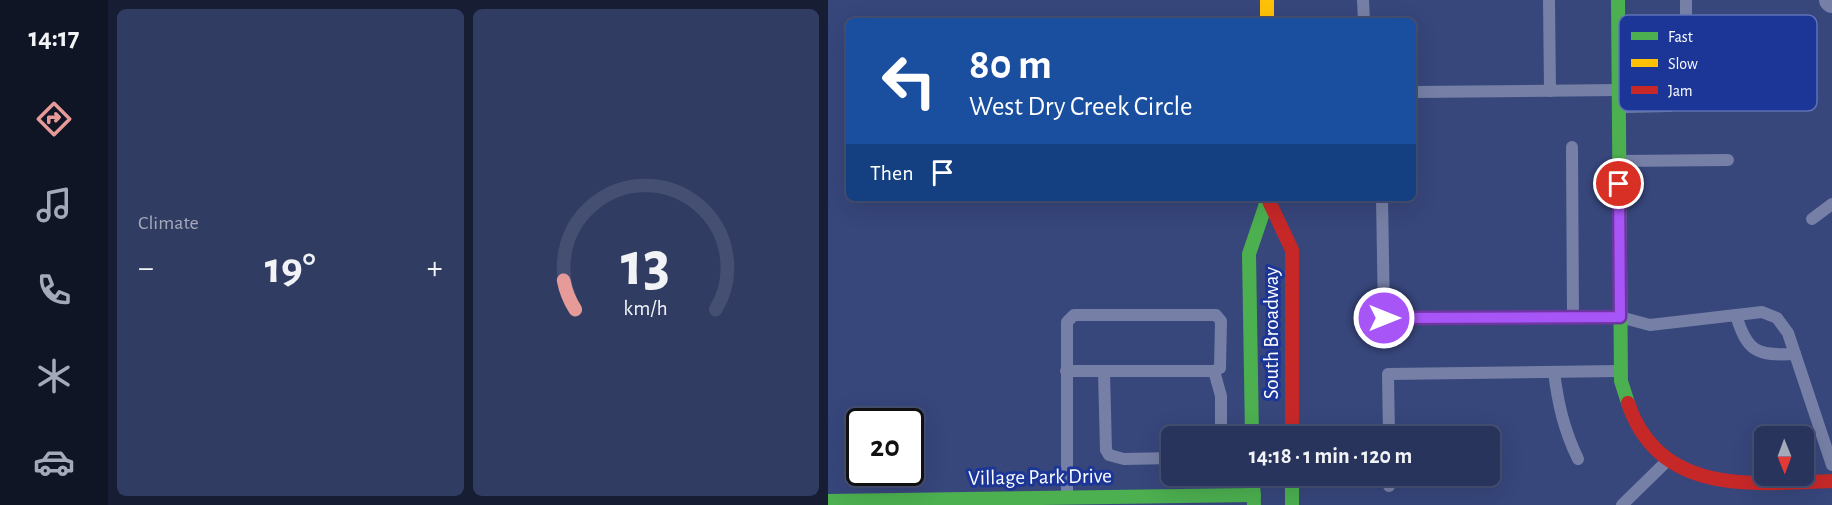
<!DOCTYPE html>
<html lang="en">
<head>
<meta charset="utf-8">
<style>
  :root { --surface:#29345c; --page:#313c62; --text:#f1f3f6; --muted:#a5aabb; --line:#454f72; --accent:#e69b98 }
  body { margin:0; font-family:"Alegreya Sans",sans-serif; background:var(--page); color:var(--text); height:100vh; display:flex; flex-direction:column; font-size:22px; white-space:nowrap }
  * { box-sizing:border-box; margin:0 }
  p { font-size:20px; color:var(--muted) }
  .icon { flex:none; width:33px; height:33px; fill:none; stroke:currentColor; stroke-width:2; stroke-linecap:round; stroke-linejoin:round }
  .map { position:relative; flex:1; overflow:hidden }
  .side { display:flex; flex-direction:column; gap:9px; padding:9px; background:#171d33; width:720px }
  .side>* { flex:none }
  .guide { position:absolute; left:18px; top:18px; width:570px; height:183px; border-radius:9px; box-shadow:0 6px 24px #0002,0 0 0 2px var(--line); background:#1a4fa0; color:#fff; overflow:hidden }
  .needle { width:39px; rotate:179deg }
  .controls { position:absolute; left:926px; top:426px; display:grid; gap:12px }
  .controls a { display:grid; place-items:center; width:60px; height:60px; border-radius:9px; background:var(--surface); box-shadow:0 6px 24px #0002,0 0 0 2px var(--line); font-size:30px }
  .speed { position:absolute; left:18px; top:408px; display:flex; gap:12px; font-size:30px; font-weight:700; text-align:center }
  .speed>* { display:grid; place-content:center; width:78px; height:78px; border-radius:50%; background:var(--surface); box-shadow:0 6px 24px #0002,0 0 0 2px var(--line); line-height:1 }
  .speed .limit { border:3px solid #111; border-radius:9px; background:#fff; color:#111 }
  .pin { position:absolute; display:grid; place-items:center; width:51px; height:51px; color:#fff; margin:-26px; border:3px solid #fff; border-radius:50%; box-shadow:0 2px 6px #0007 }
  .me { position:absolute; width:66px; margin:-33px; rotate:90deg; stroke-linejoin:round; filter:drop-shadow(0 0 4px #0008) }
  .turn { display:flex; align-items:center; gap:21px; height:126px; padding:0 24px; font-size:27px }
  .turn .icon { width:78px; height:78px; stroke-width:2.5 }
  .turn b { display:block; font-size:42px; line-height:51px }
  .then { display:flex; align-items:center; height:57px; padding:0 24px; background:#0003; gap:12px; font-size:22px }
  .big { font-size:45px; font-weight:700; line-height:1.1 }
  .side .widget { flex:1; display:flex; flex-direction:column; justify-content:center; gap:9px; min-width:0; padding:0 21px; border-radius:9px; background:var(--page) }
  .side .dial { align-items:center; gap:0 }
  .dial svg { height:156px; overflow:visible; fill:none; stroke:var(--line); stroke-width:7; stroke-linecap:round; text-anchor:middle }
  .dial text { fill:var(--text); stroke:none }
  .heat { display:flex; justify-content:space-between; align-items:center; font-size:33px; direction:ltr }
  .side .tiles { flex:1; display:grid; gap:9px; grid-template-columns:repeat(2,1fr) }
  .trip { position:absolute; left:333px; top:426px; width:339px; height:60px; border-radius:9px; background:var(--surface); box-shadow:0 6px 24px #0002,0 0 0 2px var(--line); font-weight:700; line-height:60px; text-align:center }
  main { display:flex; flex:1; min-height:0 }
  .dock { display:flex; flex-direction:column; width:108px; justify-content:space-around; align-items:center; background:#101525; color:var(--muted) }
  .dock .icon { width:42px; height:42px }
  .dock .current { color:var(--accent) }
  .dock b { font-size:27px; color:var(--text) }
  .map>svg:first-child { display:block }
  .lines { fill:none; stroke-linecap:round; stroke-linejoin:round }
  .lane { stroke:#7680a6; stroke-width:12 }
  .street { stroke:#7680a6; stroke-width:24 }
  .fast { stroke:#4caf50; stroke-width:14 }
  .slow { stroke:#ffc107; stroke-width:14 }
  .jam { stroke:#c62828; stroke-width:14 }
  .route-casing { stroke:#6d37a1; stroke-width:15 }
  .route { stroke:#a855f7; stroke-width:10 }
  .labels { text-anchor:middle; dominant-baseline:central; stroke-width:6; stroke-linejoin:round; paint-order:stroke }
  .street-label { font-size:21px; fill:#fff; stroke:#1b3697 }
  .key { fill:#1b3697; stroke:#5f72b6; stroke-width:1.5 }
  .key-label { font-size:16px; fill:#fff }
</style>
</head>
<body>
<main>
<nav class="dock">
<b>14:17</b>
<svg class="icon current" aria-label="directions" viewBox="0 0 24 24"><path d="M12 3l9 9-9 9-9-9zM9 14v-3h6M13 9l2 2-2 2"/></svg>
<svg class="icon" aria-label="music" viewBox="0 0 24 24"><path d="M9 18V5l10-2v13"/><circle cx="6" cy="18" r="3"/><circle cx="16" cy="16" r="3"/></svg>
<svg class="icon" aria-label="phone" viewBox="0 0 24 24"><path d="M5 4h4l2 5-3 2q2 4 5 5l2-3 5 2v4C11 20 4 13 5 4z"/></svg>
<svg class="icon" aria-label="climate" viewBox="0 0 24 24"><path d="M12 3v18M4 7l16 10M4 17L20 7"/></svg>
<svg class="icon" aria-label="car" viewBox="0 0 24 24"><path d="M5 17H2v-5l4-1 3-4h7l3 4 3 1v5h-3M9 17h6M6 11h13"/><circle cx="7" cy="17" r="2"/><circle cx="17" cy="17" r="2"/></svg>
</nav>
<section class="side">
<div class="tiles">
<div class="widget"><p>Climate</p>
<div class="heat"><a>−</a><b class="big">19°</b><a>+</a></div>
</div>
<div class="widget dial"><svg viewBox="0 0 100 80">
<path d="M14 69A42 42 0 1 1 86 69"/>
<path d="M14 69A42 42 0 0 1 8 54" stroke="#e69b98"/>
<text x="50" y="56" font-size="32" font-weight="700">13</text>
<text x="50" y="72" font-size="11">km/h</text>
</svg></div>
</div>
</section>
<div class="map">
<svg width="1004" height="505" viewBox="0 0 1004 505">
  <rect width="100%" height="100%" fill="#37467b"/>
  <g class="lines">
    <g class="lane">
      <path d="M 535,0 L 536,21"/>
      <path d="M 721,0 L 722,91"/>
      <path d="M 585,92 L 789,90"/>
      <path d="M 791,107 L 842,106 L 858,96 L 858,0"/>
      <path d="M 744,147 L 745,318"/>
      <path d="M 792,161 L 900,160"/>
      <path d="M 554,198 L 556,317 L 792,317 L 822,325 L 934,312 L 949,318 L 960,333 L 1004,465"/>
      <path d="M 984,219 L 1004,204"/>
      <path d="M 908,315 C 919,352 929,356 967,354"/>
      <path d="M 238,371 L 386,371 L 392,368 L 393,321 L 388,315 L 246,315 L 239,322 L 239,498"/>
      <path d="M 386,371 L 393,396 L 393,436"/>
      <path d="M 276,372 L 278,450 L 281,455 L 296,459 L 344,458"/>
      <path d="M 726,372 C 730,404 736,430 750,459"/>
      <path d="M 561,436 L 560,374 L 791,371"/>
      <path d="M 561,476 L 561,486"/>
      <path d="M 794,505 L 839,461"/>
    </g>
    <path class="street" d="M 1003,0 L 1004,1"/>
    <g class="fast">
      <path d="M 790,0 L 793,381 L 800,403"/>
      <path d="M 424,436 L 421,254 L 440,198"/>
      <path d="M 425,476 L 426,505"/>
      <path d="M 464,476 L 464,505"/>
      <path d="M 0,501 L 426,495"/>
    </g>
    <path class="slow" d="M 439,0 L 439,21"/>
    <g class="jam">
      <path d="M 440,199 L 464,250 L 464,436"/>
      <path d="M 800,403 C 831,496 925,484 1004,481"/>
    </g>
  </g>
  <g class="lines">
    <g class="route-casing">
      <path id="route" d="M 556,318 L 792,317 L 791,184"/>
    </g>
    <use href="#route" class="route"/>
  </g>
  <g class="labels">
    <g class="street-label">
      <text transform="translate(443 333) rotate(-90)">South Broadway</text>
      <text transform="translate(212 477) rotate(-1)">Village Park Drive</text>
    </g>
  </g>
  <rect x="791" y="15" width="198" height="96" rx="9" class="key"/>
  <rect x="803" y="32" width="27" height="8" fill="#4caf50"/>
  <rect x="803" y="59" width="27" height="8" fill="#ffc107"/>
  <rect x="803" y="86" width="27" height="8" fill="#c62828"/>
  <g class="key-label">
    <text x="840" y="42">Fast</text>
    <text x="840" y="69">Slow</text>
    <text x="840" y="96">Jam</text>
  </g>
</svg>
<div class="controls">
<a><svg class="needle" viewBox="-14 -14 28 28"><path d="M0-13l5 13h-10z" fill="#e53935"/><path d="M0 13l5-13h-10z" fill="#a5aabb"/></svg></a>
</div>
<div class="speed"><div class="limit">20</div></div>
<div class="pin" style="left:791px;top:184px;background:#d93025"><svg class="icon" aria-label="arrive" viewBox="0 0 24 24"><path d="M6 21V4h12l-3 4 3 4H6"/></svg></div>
<svg class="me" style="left:556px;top:318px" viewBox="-20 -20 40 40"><circle r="17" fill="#a855f7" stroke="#fff" stroke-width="3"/><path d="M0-11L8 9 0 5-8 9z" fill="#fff"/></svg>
<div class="trip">14:18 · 1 min · 120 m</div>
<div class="guide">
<div class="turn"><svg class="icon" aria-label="left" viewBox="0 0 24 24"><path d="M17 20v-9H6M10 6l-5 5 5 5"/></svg><div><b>80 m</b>West Dry Creek Circle</div></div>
<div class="then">Then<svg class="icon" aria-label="arrive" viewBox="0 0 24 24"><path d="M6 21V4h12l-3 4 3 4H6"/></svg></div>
</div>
</div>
</main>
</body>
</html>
